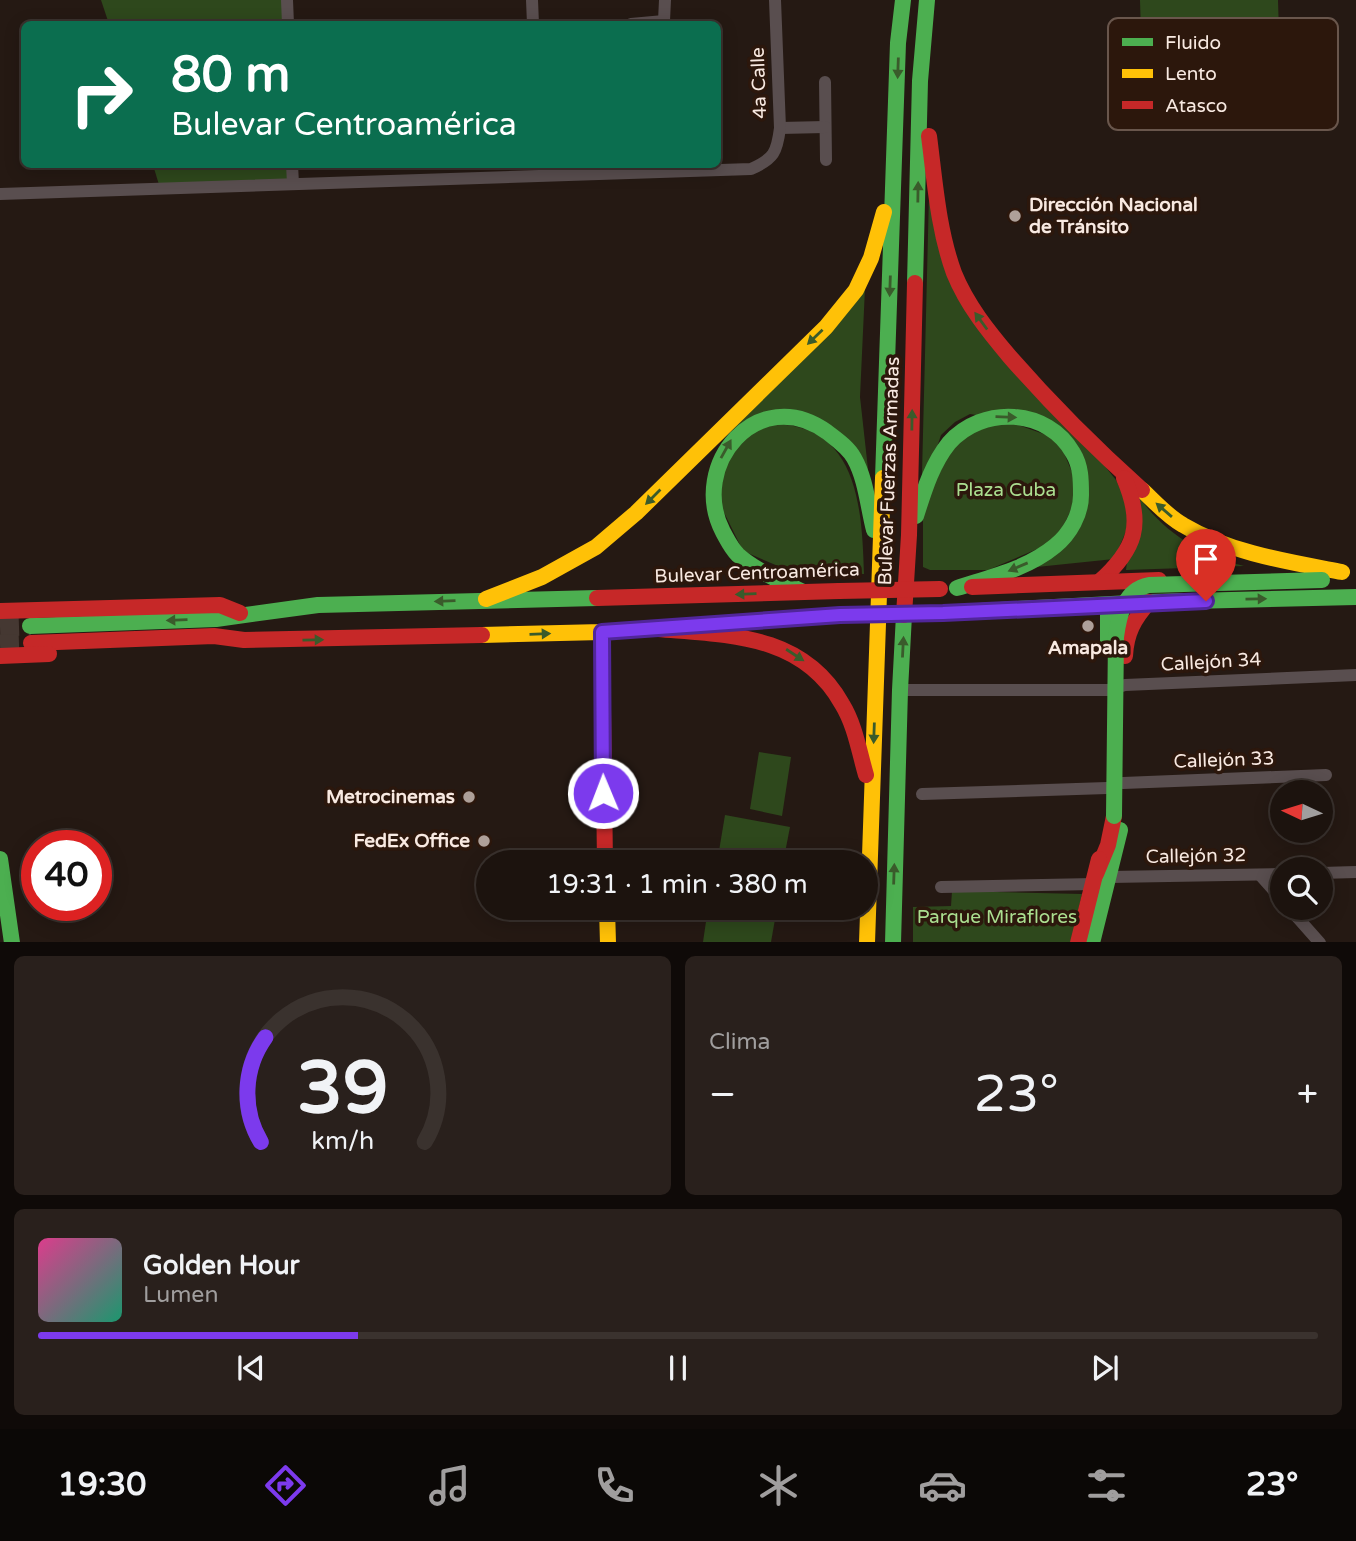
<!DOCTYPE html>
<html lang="es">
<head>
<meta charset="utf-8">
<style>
  :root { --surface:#1c130e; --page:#29201c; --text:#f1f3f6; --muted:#a09e9e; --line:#3a322e; --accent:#7c3aed }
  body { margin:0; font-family:"Varela Round",sans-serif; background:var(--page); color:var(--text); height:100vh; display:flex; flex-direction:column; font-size:26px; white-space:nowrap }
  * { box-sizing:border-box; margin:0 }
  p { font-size:23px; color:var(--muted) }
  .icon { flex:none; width:38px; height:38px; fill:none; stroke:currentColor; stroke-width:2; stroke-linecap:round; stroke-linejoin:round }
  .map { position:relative; height:942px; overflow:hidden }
  .panel { display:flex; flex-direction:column; gap:14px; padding:14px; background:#0f0a08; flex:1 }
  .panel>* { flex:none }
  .hud { position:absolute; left:21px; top:21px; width:700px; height:147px; border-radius:10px; box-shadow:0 4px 18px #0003,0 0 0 2px var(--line); background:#0b6e4f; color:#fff; overflow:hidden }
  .needle { width:46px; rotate:274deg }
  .fabs { position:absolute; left:1270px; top:780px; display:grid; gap:14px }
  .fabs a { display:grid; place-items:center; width:63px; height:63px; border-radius:50%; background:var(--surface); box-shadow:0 4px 18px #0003,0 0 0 2px var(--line); font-size:35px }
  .speed { position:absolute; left:21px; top:830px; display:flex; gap:14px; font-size:35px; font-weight:700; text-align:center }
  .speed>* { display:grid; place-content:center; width:91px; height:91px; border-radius:50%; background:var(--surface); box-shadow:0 4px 18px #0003,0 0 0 2px var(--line); line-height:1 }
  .speed .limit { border:10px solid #d22; background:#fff; color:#111 }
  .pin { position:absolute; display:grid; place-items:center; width:60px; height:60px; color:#fff; margin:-72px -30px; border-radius:50% 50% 50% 0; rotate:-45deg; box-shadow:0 0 7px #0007 }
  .pin .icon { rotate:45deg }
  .me { position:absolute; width:77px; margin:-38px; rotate:359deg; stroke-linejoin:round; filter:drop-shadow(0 0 5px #0008) }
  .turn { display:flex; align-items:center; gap:24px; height:147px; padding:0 35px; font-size:32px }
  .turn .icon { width:91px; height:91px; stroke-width:2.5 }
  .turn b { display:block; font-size:49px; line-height:60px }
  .big { font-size:52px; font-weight:600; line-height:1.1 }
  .panel .card { flex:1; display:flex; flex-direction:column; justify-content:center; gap:10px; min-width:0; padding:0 24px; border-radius:10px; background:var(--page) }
  .panel .dial { align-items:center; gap:0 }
  .dial svg { height:182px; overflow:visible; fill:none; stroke:var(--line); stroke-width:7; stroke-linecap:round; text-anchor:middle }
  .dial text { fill:var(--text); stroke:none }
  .song { display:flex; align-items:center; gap:21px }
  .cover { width:84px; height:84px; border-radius:10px; background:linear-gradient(135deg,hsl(330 70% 55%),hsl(160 70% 35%)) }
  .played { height:7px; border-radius:4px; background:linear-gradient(90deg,var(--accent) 25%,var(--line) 25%) }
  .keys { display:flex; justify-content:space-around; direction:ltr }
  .heat { display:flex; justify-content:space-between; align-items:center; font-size:38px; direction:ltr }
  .panel .tiles { flex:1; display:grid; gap:14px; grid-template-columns:1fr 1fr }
  .card:last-child { grid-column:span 2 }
  .trip { position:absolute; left:476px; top:850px; width:402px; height:70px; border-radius:35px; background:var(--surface); box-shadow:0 4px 18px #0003,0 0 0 2px var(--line); font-weight:600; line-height:70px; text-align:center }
  .tabs { display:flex; height:112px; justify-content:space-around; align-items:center; background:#0b0806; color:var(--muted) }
  .tabs .icon { width:49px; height:49px }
  .tabs .selected { color:var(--accent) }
  .tabs b { font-size:32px; color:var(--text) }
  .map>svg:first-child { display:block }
  .green { fill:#2e481c }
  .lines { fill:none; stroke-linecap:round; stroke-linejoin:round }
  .primary-tunnel { stroke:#453832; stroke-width:19; stroke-dasharray:19 10; stroke-linecap:butt }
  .street { stroke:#594e4f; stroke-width:12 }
  .fast { stroke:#4caf50; stroke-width:16 }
  .slow { stroke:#ffc107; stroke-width:16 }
  .jam { stroke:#c62828; stroke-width:16 }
  .fast-bridge { stroke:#4caf50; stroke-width:16 }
  .slow-bridge { stroke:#ffc107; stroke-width:16 }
  .jam-bridge { stroke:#c62828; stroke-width:16 }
  .oneway { fill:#3a5b2b }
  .route-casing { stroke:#51269a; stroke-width:18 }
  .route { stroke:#7c3aed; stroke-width:12 }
  .poi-dot { fill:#aea099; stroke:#2c170c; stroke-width:2.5 }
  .labels { text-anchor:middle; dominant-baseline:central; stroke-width:7; stroke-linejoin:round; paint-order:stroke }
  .street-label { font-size:19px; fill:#f8e9e1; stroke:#2c170c }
  .poi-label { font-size:19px; font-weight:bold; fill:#f8e9e1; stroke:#2c170c; text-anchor:end }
  .park-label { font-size:19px; fill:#abdf90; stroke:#2c170c }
  .key { fill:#2c170c; stroke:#69564c; stroke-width:2 }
  .key-label { font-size:19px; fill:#f8e9e1 }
</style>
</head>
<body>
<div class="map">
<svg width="1356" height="943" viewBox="0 0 1356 943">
  <rect width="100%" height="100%" fill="#251913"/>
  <g class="green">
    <path d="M 101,0 L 284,0 L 284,24 L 109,24 Z"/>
    <path d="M 1140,0 L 1278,0 L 1281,98 L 1143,102 Z"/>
    <path d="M 153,165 L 289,165 L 290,184 L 160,188 Z"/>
    <path d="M 929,195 L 947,270 L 1116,480 L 1133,515 L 1114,559 L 1027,568 L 1086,501 L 1058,428 L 970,414 L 955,422 L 941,435 L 929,471 L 922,474 Z"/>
    <path d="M 865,288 L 860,397 L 870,487 L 828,427 L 786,425 C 860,433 862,516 864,574 L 798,571 L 778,566 L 743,551 L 712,488 L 736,425 Z"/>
    <path d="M 1001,419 L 1058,439 L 1080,491 L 1056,541 L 988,570 L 930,570 L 923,567 L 923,510 L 953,443 Z"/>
    <path d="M 1136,493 C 1162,531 1199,555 1244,566 L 1126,570 Z"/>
    <path d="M 759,752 L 791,757 L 782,816 L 750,809 Z"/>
    <path d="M 725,815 L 790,827 L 783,863 L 717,863 Z"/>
    <path d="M 952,891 L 1082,894 L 1071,942 L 913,943 L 913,907 L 951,906 Z"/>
    <path d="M 708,908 L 777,908 L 771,942 L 703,942 Z"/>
  </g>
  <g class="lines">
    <g class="primary-tunnel">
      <path d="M 0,627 L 30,626"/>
      <path d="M 0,644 L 31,643"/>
    </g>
    <g class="street">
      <path d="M 287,0 L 288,24"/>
      <path d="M 532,0 L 533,24"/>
      <path d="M 631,24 L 664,21 L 665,0"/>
      <path d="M 825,82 L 826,160"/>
      <path d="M 780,128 L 825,127"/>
      <path d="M 292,164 L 293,184"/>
      <path d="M 0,194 L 751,169 C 774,159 777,152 780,128 L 775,0"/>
      <path d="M 900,690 L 1108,690 L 1125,685 L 1356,675"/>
      <path d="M 1123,783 L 1326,775"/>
      <path d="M 922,794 L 1107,788"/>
      <path d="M 1321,873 L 1356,872"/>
      <path d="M 1260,875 L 1283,901"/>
      <path d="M 1110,877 L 1283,874"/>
      <path d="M 941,887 L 1094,884"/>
      <path d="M 1289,908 L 1320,943"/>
    </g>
    <g class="fast">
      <path d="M 915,283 L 920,81 L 927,0"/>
      <path d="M 883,478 L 898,43 L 903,0"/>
      <path d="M 916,516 C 924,491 932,464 949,443 C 982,405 1048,408 1073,453 C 1081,466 1081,480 1081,495 C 1081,514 1070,534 1055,546 C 1027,569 991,577 957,588"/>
      <path d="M 803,592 C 781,581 756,571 738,555 C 731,548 728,541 723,532 C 688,465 758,382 827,432 C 836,439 848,447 854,458 C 866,479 868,507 874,530"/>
      <path d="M 1108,605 L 1108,647"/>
      <path d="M 943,613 L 1149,602 L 1356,597"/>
      <path d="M 30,626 L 216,619 L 318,605 L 597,598"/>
      <path d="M 0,859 L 12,943"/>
      <path d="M 893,943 L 900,690 L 904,615"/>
      <path d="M 1092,943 L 1120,830"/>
    </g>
    <g class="slow">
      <path d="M 1142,490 C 1155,502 1167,516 1183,525 C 1230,553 1289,562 1342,572"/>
      <path d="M 486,599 L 542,577 L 596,547 L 636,513 L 826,327 L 856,290 L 871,258 L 884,212"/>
      <path d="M 482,635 L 602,632 L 840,615"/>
      <path d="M 607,908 L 608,943"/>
      <path d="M 867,943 L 883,478"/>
    </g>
    <g class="jam">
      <path d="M 929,136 C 935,182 938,229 954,273 C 967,305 988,331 1010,357 C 1051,404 1095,448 1142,490"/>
      <path d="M 1099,582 C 1136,549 1144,524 1124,478"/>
      <path d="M 972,587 L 1159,580"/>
      <path d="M 597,598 L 839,591"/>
      <path d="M 0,611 L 220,605 L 240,613"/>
      <path d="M 904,615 L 909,535 L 915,283"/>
      <path d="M 658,629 C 729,635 803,634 842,704 C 855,725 859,751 866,775"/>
      <path d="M 602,632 L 605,863"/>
      <path d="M 31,643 L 214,636 L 244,640 L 482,635"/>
      <path d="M 0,656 L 49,654"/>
      <path d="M 1125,656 C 1126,633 1134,619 1149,602"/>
      <path d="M 1096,874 L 1108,845 L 1114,816"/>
      <path d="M 1078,943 L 1099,859"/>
    </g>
    <path class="fast-bridge" d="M 1114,816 L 1116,637 C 1119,615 1124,590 1149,585 L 1322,580"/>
    <path class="slow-bridge" d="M 840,615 L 943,613"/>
    <path class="jam-bridge" d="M 839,591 L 940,589"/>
  </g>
  <defs><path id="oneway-solid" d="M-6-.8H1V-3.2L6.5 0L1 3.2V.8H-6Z" transform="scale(1.75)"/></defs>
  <g class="oneway">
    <use href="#oneway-solid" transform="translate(898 68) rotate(92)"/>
    <use href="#oneway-solid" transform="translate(918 192) rotate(-89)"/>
    <use href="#oneway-solid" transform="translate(890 286) rotate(92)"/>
    <use href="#oneway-solid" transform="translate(981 321) rotate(-126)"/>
    <use href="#oneway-solid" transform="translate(815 337) rotate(136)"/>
    <use href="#oneway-solid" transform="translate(1006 417) rotate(2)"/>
    <use href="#oneway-solid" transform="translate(912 420) rotate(-89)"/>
    <use href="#oneway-solid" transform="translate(726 449) rotate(-61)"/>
    <use href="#oneway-solid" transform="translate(653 497) rotate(135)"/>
    <use href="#oneway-solid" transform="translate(1164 510) rotate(-139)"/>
    <use href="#oneway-solid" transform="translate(1018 567) rotate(157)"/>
    <use href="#oneway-solid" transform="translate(746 594) rotate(178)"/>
    <use href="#oneway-solid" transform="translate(1256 599) rotate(-1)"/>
    <use href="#oneway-solid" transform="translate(445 601) rotate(178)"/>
    <use href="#oneway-solid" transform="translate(177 620) rotate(178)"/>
    <use href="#oneway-solid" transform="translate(540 634) rotate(-2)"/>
    <use href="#oneway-solid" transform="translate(313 640) rotate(-1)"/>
    <use href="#oneway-solid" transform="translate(903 647) rotate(-87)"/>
    <use href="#oneway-solid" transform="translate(795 655) rotate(33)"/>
    <use href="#oneway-solid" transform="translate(874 733) rotate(92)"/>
    <use href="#oneway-solid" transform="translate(894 874) rotate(-88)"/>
  </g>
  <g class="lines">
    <g class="route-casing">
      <path id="route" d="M 603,793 L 602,632 L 840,615 L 943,613 L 1206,601"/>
    </g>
    <use href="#route" class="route"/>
  </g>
  <g class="poi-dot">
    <circle cx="1015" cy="216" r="7"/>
    <circle cx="1088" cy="626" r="7"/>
    <circle cx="469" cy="797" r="7"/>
    <circle cx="484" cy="841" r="7"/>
  </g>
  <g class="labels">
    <g class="street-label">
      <text transform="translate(759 83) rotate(-92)">4a Calle</text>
      <text transform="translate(889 471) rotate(-88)">Bulevar Fuerzas Armadas</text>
      <text transform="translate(757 573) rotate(-2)">Bulevar Centroamérica</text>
      <text transform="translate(1211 662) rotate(-3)">Callejón 34</text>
      <text transform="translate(1224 760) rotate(-2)">Callejón 33</text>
      <text transform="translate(1196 856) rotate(-1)">Callejón 32</text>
    </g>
    <g class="poi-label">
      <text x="1029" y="205" text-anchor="start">Dirección Nacional<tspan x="1029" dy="22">de Tránsito</tspan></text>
      <text x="1088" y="648" text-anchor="middle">Amapala</text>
      <text x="455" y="797">Metrocinemas</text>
      <text x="470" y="841">FedEx Office</text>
    </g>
    <g class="park-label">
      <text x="1006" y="490">Plaza Cuba</text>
      <text x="997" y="917">Parque Miraflores</text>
    </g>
  </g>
  <rect x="1108" y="18" width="230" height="112" rx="10" class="key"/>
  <rect x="1122" y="38" width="31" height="8" fill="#4caf50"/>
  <rect x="1122" y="69" width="31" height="9" fill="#ffc107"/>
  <rect x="1122" y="101" width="31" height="8" fill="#c62828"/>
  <g class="key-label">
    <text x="1165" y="49">Fluido</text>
    <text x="1165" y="80">Lento</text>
    <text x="1165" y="112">Atasco</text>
  </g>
</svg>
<div class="fabs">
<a><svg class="needle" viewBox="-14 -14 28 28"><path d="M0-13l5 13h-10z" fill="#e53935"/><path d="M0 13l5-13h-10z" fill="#a09e9e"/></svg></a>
<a><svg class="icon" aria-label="search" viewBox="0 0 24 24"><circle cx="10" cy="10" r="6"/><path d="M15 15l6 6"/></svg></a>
</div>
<div class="speed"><div class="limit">40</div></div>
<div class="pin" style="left:1206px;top:601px;background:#d93025"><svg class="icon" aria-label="arrive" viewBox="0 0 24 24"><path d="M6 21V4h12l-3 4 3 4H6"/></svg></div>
<svg class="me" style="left:603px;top:793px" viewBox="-20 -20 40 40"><circle r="17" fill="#7c3aed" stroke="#fff" stroke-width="3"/><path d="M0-11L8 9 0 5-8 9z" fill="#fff"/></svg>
<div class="trip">19:31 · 1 min · 380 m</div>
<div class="hud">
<div class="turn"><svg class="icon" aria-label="right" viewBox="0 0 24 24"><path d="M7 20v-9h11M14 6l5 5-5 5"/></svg><div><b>80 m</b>Bulevar Centroamérica</div></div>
</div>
</div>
<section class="panel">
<div class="tiles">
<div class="card dial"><svg viewBox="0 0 100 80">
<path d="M14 69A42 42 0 1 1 86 69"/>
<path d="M14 69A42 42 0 0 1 16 23" stroke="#7c3aed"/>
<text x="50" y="56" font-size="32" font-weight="700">39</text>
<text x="50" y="72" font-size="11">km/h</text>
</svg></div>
<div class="card"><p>Clima</p>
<div class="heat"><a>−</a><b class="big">23°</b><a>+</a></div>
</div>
<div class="card">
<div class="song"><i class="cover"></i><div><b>Golden Hour</b><p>Lumen</p></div></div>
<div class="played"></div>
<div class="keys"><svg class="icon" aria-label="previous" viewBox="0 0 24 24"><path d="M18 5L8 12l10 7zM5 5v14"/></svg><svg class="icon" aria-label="pause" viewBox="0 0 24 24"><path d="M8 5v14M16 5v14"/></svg><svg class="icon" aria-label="next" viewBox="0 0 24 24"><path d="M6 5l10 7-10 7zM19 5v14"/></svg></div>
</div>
</div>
</section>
<nav class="tabs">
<b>19:30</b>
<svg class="icon selected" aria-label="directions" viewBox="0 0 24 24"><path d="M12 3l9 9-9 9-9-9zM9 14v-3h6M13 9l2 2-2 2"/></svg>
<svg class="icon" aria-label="music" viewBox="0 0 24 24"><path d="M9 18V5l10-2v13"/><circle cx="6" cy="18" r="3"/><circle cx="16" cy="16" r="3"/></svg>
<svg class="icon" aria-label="phone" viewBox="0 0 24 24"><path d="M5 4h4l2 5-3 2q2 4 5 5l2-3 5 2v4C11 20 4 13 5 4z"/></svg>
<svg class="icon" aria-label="climate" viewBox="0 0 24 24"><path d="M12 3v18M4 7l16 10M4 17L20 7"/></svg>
<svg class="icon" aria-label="car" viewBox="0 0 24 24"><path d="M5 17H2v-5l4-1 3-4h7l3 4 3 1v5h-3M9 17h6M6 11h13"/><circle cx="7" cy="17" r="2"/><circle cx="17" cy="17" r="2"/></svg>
<svg class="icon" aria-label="filters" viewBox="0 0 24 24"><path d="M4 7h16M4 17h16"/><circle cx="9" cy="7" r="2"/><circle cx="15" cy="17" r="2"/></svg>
<b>23°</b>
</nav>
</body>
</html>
